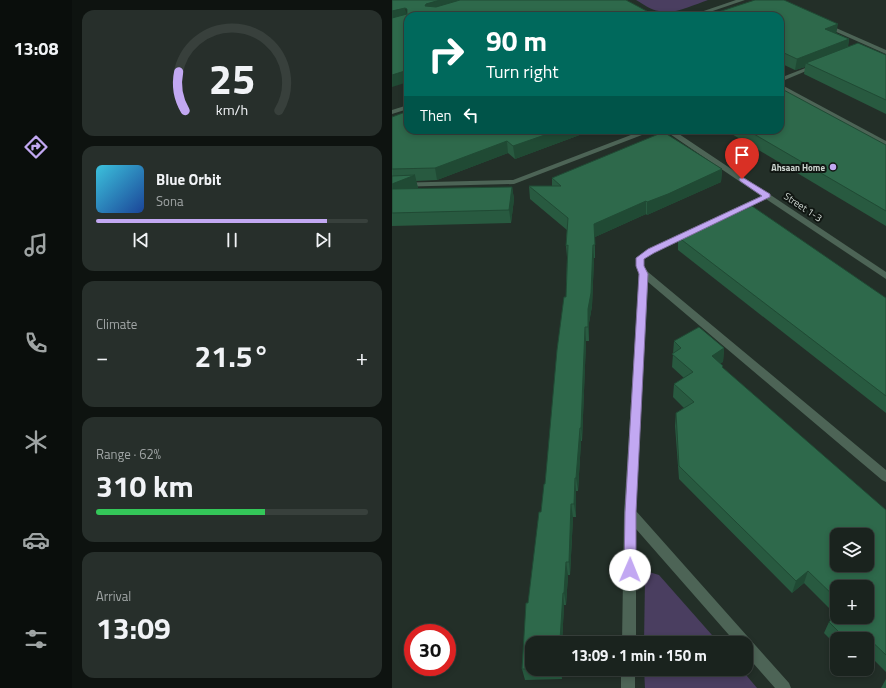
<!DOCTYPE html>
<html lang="en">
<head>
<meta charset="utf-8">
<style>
  :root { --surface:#1a231e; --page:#272f2b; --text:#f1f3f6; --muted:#9fa4a4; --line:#38403c; --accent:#c2a8f2 }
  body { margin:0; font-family:"Titillium Web",sans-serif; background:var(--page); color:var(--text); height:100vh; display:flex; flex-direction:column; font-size:15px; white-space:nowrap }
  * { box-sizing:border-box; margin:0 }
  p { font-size:13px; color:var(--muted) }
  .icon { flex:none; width:22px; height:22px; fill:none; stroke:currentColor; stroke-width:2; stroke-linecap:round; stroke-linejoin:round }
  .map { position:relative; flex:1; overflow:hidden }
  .panel { display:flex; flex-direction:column; gap:10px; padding:10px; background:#0e1310; width:320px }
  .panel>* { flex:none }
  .guide { position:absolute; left:12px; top:12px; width:380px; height:122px; border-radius:12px; box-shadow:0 2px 6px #0003,0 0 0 1px var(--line); background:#00695c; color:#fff; overflow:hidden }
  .tools { position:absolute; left:438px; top:528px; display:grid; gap:8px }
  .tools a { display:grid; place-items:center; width:44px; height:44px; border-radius:8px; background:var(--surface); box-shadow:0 2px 6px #0003,0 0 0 1px var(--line); font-size:20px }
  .speed { position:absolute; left:12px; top:624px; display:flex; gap:8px; font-size:20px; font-weight:700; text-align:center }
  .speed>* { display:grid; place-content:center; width:52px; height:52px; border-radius:50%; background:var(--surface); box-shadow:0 2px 6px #0003,0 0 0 1px var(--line); line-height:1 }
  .speed .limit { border:6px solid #d22; background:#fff; color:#111 }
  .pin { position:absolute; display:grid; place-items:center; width:34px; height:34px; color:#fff; margin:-41px -17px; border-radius:50% 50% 50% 0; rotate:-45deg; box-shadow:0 0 4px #0007 }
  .pin .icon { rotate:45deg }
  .me { position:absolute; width:44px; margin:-22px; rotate:1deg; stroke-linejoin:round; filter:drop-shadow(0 0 3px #0008) }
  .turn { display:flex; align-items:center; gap:14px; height:84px; padding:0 16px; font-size:18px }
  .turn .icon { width:52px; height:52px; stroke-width:2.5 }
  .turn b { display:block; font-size:28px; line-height:34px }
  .then { display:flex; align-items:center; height:38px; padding:0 16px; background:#0003; gap:8px; font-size:15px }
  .big { font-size:30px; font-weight:700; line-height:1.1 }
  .panel .tile { flex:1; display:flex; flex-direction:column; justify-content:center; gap:6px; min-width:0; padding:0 14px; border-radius:12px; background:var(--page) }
  .panel .dial { align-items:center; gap:0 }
  .dial svg { height:104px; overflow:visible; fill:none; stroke:var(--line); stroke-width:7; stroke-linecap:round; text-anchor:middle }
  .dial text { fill:var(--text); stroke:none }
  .song { display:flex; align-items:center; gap:12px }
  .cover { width:48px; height:48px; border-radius:6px; background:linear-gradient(135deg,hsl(190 70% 55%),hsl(220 70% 35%)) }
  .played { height:4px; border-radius:2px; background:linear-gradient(90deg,var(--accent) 85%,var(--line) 85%) }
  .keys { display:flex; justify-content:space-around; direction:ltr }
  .heat { display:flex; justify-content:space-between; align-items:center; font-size:22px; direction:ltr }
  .charge { height:6px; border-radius:3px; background:linear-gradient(90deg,#34c759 62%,var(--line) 0) }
  .trip { position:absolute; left:133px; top:636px; width:228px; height:40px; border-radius:12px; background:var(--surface); box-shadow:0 2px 6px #0003,0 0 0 1px var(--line); font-weight:700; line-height:40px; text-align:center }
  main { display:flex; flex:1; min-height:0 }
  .tabs { display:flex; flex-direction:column; width:72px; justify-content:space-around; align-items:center; background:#0a0e0c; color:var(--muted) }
  .tabs .icon { width:28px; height:28px }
  .tabs .active { color:var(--accent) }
  .tabs b { font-size:18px; color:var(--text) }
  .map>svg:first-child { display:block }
  .green { fill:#4a3e60 }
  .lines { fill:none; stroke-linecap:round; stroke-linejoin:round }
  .minor { fill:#4d6456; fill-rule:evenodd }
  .wall { fill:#285a40; fill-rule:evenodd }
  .shaded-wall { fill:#204a34 }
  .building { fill:#2e694b; stroke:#204a34; fill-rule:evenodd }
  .route { fill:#c2a8f2; stroke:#7e6d9d }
  .poi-dot { fill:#c2a8f2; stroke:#101612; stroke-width:1.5 }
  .labels { text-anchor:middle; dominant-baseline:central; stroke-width:4; stroke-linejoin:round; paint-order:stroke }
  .far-poi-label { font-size:9px; font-weight:bold; fill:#ced6d1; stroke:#101612; text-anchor:end }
  .street-label { font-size:10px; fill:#ced6d1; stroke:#101612 }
</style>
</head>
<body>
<main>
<nav class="tabs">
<b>13:08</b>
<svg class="icon active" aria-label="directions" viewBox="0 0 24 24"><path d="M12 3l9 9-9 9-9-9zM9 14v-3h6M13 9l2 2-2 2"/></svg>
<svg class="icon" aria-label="music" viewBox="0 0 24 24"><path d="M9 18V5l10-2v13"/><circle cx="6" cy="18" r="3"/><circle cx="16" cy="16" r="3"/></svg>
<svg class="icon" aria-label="phone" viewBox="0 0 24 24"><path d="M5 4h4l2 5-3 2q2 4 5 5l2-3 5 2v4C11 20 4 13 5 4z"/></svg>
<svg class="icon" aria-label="climate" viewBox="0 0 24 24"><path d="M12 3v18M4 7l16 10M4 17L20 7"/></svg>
<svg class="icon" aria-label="car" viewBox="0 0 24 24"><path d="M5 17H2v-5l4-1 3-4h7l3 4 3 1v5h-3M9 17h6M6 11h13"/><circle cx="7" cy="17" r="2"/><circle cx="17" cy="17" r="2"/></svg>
<svg class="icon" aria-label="filters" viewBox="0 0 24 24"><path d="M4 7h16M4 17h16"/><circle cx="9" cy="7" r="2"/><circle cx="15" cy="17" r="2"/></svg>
</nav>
<section class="panel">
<div class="tile dial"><svg viewBox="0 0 100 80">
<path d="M14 69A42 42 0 1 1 86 69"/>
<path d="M14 69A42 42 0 0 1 9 39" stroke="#c2a8f2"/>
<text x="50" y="56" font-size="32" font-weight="700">25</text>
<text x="50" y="72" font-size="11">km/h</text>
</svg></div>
<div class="tile">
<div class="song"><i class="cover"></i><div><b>Blue Orbit</b><p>Sona</p></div></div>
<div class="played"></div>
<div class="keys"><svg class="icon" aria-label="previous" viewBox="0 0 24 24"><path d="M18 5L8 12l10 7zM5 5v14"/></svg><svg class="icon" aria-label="pause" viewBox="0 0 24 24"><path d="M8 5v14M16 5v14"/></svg><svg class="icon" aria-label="next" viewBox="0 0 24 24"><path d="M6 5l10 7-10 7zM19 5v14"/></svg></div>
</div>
<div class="tile"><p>Climate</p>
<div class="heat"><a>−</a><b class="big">21.5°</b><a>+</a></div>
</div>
<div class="tile"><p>Range · 62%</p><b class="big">310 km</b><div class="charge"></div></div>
<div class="tile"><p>Arrival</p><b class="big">13:09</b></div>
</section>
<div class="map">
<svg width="494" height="688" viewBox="0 0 494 688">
  <rect width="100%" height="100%" fill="#232f28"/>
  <g class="green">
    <path d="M 244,0 L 316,0 C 301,5 282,15 267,11 C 259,10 251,4 244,0 Z"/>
    <path d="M 257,572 L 267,575 L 327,643 L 252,643 L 253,579 Z"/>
    <path d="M 252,669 L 349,669 L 365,688 L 253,688 Z"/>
  </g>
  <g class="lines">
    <g class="minor">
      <path d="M 344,0 L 353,0 L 306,16 L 297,16 Z"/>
      <path d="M 431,24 L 435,24 L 494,50 L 494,54 L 431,26 Z"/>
      <path d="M 421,65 L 426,66 L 388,82 L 388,78 Z"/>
      <path d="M 388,84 L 494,141 L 494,146 L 388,89 Z"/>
      <path d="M 16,105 L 16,109 L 0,114 L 0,110 Z"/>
      <path d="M 252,130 L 263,130 L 122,184 L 0,187 L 0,183 L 121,180 Z"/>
      <path d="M 272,130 L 281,130 L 494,272 L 494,279 L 374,199 L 262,253 L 252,259 L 252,266 L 256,272 L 494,470 L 494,482 L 490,480 L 256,282 L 244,511 L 397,683 L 399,688 L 383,688 L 354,655 L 354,643 L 344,643 L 244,529 L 244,643 L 230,643 L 232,513 L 247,274 L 244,266 L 244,258 L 256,249 L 369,196 Z"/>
      <rect x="229" y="669" width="14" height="19"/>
    </g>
  </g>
  <g class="wall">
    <path d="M 388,16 L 444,33 L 457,39 L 456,47 L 494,55 L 494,114 L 412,74 L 413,67 L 403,70 L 388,63 L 388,64 Z"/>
    <path d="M 0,117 L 16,130 L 201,130 L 123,159 L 116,153 L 45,180 L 24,181 L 26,188 L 24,189 L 120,187 L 122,199 L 119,223 L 0,226 Z"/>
    <path d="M 333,130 L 388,130 L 494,145 L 494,226 Z"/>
    <path d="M 330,169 L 329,182 L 275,206 L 255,215 L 254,214 L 203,237 L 203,258 L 202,258 L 200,306 L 197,323 L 197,341 L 194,341 L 190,441 L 189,441 L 186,491 L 184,491 L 184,517 L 181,517 L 178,575 L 176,575 L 174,605 L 172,605 L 170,643 L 140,643 L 140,669 L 170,669 L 170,679 L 133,680 L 130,669 L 136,603 L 153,484 L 174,297 L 175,257 L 174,246 L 175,230 L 138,199 L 137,186 L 160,186 L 160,178 Z"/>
    <path d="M 310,229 L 494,298 L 494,413 L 286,250 L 286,237 Z"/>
    <path d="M 282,341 L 332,348 L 331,362 L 328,363 L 331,368 L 494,510 L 494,672 L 475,653 L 475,639 L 445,639 L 445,646 L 432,633 L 437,622 L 444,615 L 412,583 L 400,593 L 287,479 L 283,426 L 284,413 L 292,408 L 281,397 L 282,384 L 292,378 L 280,367 ZM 445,587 L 475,617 L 445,617 Z"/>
    <path d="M 494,679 L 494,688 L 489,688 Z"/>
  </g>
  <g class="shaded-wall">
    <path d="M 48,0 L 87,0 L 36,15 L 33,6 L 34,4 Z"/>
    <path d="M 13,8 L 16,19 L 0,22 L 0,11 Z"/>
    <path d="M 446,24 L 444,35 L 433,29 Z"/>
    <path d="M 457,39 L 455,50 L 414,63 L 413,67 L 403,70 L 405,59 Z"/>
    <path d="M 390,52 L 388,63 L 388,64 L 388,56 Z"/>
    <path d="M 16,70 L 16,82 L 0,87 L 0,75 Z"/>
    <path d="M 167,130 L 201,130 L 123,159 L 121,146 Z"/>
    <path d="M 115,141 L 116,153 L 45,180 L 43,168 Z"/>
    <path d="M 330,169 L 329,182 L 255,215 L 255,202 Z"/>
    <path d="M 23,175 L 26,188 L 0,198 L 0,184 Z"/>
    <path d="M 120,187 L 122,199 L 119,223 L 117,210 Z"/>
    <path d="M 254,201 L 254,214 L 203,237 L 203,258 L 202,224 Z"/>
    <path d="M 201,245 L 202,258 L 200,306 L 197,323 L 197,341 L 196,327 L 196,309 Z"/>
    <path d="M 193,327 L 194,341 L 190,441 L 189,428 Z"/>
    <path d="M 332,348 L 331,362 L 318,369 L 320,356 Z"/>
    <path d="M 188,428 L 189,441 L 186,491 L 184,478 Z"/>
    <path d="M 183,478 L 184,491 L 184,517 L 182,504 Z"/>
    <path d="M 179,504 L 181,517 L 178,575 L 177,562 Z"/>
    <path d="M 174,562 L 176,575 L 174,605 L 172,593 Z"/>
    <path d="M 416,571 L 412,583 L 400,593 L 404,581 Z"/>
    <path d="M 171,593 L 172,605 L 170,643 L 169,643 L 168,640 Z"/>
    <path d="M 472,634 L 470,639 L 467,639 Z"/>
    <path d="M 168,669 L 170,669 L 170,679 Z"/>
  </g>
  <g class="building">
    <path d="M 0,0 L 48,0 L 34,4 L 33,6 L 44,7 L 68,0 L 234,0 L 264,16 L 16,16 L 16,70 L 0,75 L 0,18 L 15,14 L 15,9 L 13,8 L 0,11 Z"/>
    <path d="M 363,0 L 392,0 L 446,24 L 433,29 L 457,39 L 405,59 L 390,52 L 388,56 L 388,16 L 314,16 Z"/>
    <path d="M 466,43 L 494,55 L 494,100 L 414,63 Z"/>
    <path d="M 388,88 L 494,145 L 494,211 L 355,130 L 388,130 Z"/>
    <path d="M 16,111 L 16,130 L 167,130 L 121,146 L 115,141 L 43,168 L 0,169 L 0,117 Z"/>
    <path d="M 269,133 L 273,133 L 330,169 L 276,194 L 255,202 L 254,201 L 202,224 L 203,245 L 201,245 L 199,293 L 196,309 L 196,327 L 193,327 L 189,428 L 188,428 L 184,478 L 183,478 L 182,504 L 179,504 L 177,562 L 174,562 L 172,593 L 171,593 L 168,640 L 170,640 L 169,643 L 140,643 L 140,669 L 130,669 L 134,603 L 136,603 L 147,512 L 149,512 L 152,484 L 153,484 L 165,350 L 172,297 L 174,297 L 176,245 L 174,246 L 176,218 L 137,186 L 169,186 L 160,178 Z"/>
    <path d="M 23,175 L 0,184 L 0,176 Z"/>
    <path d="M 120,187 L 117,210 L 0,213 L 0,189 Z"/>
    <path d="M 360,206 L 494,298 L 494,396 L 286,237 L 307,227 L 310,229 Z"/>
    <path d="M 307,327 L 332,348 L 320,356 L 331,366 L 330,367 L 494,510 L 494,655 L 472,634 L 467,639 L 454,639 L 437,622 L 445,614 L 445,617 L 475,617 L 475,587 L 445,587 L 445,599 L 416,571 L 404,581 L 287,466 L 284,413 L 302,402 L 282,384 L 301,372 L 280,354 L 289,348 L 282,341 ZM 445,535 L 475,535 L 475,565 L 445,565 Z"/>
  </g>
  <path class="route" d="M 350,177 L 378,194 L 378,197 L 262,253 L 252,259 L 252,266 L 256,274 L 244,512 L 244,570 L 242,574 L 238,576 L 234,574 L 232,570 L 233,512 L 247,274 L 244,266 L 244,258 L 256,249 L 370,196 L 348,181 L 347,179 Z"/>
  <circle class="poi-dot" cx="441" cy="167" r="4"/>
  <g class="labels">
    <g class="far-poi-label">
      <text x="433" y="167">Ahsaan Home</text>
    </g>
    <g class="street-label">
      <text transform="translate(411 207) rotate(34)">Street 1-3</text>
    </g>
  </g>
</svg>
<div class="tools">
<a><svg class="icon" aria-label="layers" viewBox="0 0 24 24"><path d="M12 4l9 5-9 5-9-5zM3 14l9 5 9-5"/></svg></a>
<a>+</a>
<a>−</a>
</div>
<div class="speed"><div class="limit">30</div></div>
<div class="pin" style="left:350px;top:179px;background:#d93025"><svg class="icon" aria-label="arrive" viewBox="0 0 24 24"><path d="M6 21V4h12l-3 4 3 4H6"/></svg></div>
<svg class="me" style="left:238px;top:570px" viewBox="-20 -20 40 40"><circle r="19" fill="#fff"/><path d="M0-13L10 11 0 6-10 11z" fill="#c2a8f2"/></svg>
<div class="trip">13:09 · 1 min · 150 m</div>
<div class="guide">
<div class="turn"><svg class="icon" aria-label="right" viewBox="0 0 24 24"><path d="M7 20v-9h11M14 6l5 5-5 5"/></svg><div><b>90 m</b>Turn right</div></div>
<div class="then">Then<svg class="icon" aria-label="left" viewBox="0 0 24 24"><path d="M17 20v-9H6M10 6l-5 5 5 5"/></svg></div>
</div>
</div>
</main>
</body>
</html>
